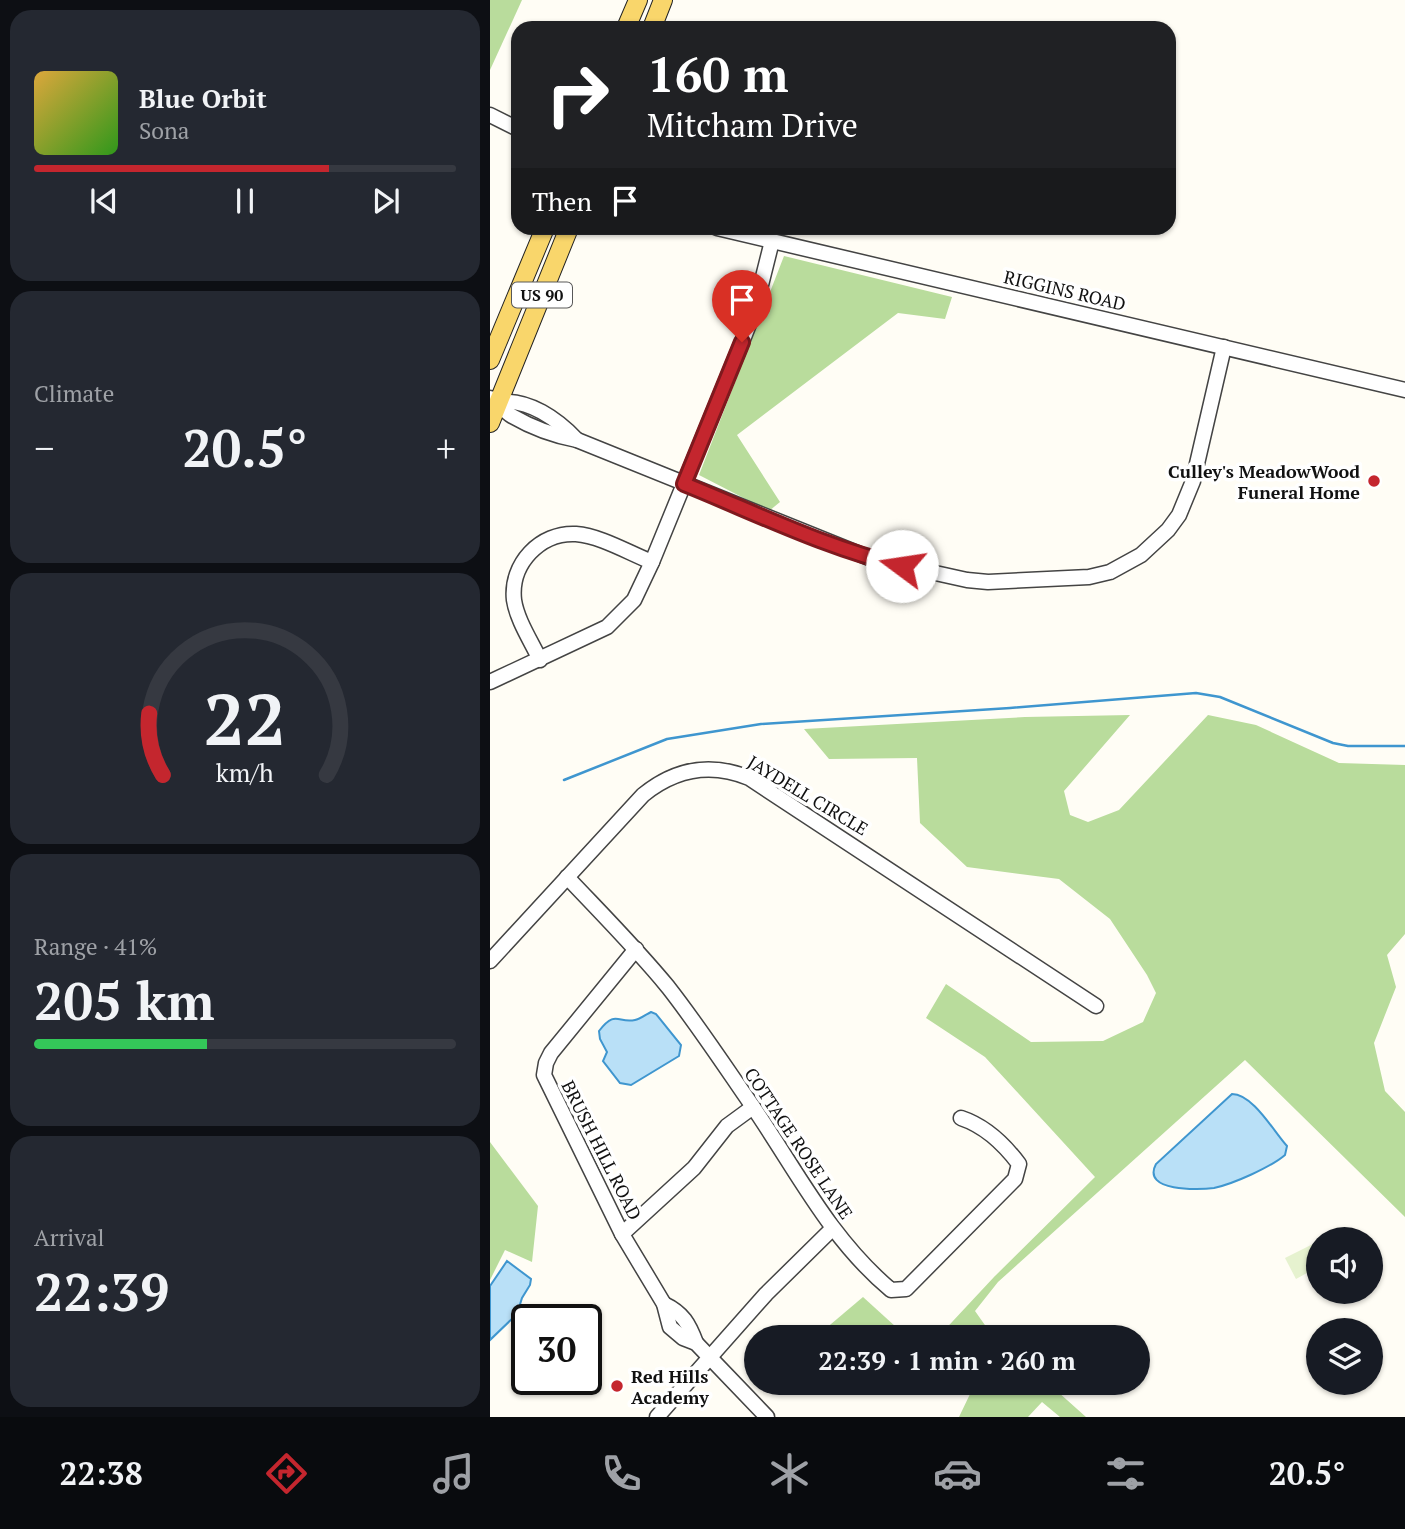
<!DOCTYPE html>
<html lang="en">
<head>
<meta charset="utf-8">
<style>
  :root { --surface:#171b24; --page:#242831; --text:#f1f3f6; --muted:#9ea1a6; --line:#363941; --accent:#c4262e }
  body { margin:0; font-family:"PT Serif",serif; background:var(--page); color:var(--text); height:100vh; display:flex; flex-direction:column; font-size:26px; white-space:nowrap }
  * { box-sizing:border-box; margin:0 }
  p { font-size:23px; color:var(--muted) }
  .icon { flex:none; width:38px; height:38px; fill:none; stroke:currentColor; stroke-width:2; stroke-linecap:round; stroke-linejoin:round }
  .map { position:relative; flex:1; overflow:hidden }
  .panel { display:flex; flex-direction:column; gap:10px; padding:10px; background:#0d0f14; width:490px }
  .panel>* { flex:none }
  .hud { position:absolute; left:21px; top:21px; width:665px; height:214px; border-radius:21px; box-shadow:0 2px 5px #0004; background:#202124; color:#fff; overflow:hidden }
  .controls { position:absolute; left:816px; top:1227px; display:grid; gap:14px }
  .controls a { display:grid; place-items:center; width:77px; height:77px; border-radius:50%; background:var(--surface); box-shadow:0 2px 5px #0004; font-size:35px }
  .speed { position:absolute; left:21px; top:1304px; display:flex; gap:14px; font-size:35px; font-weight:700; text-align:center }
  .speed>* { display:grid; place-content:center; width:91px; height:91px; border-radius:50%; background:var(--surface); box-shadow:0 2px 5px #0004; line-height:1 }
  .speed .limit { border:4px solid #111; border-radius:10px; background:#fff; color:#111 }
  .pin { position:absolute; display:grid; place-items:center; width:60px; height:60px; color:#fff; margin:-72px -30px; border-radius:50% 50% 50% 0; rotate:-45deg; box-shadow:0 0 7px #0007 }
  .pin .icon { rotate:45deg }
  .me { position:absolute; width:77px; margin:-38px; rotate:284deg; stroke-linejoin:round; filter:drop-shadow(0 0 5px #0008) }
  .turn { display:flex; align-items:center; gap:24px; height:147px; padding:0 21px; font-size:32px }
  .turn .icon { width:91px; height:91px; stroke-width:2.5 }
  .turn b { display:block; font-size:49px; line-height:60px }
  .then { display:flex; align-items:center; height:66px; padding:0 21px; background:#0003; gap:14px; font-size:26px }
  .big { font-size:52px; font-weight:800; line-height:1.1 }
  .panel .card { flex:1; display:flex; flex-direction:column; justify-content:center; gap:10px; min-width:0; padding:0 24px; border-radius:21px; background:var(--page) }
  .panel .dial { align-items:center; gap:0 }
  .dial svg { height:182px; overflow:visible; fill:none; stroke:var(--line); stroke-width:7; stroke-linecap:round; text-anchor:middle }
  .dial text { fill:var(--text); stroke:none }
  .song { display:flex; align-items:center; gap:21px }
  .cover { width:84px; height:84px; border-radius:10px; background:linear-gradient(135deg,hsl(40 70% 55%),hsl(110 70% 35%)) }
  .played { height:7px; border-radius:4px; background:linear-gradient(90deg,var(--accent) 70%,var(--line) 70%) }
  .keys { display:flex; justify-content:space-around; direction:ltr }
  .heat { display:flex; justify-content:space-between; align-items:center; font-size:38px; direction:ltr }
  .charge { height:10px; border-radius:5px; background:linear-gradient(90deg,#34c759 41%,var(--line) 0) }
  .trip { position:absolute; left:254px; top:1325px; width:406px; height:70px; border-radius:35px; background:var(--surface); box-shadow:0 2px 5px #0004; font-weight:800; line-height:70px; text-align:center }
  .tab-bar { display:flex; height:112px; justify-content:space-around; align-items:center; background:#090b0e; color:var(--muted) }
  .tab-bar .icon { width:49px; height:49px }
  .tab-bar .selected { color:var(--accent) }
  .tab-bar b { font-size:32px; color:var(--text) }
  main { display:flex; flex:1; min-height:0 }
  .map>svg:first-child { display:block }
  .forest { fill:#b9dc9c }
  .pitch { fill:#e6f2cf }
  .water { fill:#b9e0f7; stroke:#3f96cf; stroke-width:2 }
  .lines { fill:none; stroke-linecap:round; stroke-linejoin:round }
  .stream { stroke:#3f96cf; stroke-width:2.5 }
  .minor-casing { stroke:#444; stroke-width:17 }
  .major-casing { stroke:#222; stroke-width:20 }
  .minor { stroke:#fff; stroke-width:14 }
  .major { stroke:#f9d66b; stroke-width:18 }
  .route-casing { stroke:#7f191e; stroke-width:18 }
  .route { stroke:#c4262e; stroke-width:12 }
  .poi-dot { fill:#c4262e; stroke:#fff; stroke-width:2.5 }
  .labels { text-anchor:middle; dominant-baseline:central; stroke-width:7; stroke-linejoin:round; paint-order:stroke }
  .shield { fill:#fff; stroke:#585858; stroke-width:2 }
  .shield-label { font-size:16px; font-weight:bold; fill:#111 }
  .street-label { font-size:18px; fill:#111; stroke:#fff }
  .poi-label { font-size:18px; font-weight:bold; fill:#111; stroke:#fff; text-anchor:end }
</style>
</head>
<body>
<main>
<section class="panel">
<div class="card">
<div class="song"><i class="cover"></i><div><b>Blue Orbit</b><p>Sona</p></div></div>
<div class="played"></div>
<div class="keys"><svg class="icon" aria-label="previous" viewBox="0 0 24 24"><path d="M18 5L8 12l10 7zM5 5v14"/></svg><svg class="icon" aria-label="pause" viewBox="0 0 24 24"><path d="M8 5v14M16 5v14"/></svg><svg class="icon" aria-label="next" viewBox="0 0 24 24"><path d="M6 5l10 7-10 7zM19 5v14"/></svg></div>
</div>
<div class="card"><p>Climate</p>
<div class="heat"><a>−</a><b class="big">20.5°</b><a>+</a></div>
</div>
<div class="card dial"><svg viewBox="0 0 100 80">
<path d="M14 69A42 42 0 1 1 86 69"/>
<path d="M14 69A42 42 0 0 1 8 42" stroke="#c4262e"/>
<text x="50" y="56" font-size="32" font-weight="700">22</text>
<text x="50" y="72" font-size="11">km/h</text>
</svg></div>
<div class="card"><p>Range · 41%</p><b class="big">205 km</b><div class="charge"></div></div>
<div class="card"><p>Arrival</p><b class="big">22:39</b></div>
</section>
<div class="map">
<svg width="915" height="1417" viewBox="0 0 915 1417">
  <rect width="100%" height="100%" fill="#fffdf5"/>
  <g class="forest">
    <path d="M 0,0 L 32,0 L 0,70 Z"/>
    <path d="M 294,256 L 462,297 L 455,319 L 408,313 L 247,435 L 290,502 L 279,511 L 209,475 Z"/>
    <path d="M 640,715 L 574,791 L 580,815 L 598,822 L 629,810 L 718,715 L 766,725 L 849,763 L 915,765 L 915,934 L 897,955 L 906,987 L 884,1043 L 895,1091 L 915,1112 L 915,1217 L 755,1060 L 508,1282 L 485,1311 L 497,1328 L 507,1337 L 448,1337 L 504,1277 L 605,1177 L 495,1057 L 436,1018 L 456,984 L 541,1042 L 613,1041 L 653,1022 L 666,993 L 657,975 L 620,919 L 569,879 L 477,867 L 430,823 L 427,758 L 339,759 L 314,729 L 535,717 Z"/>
    <path d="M 0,1142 L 48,1206 L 42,1262 L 15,1250 L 0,1280 Z"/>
    <path d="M 373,1297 L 417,1337 L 340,1337 L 334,1330 Z"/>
    <path d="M 475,1383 L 558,1383 L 596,1417 L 570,1417 L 552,1402 L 538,1417 L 469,1417 L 481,1392 Z"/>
  </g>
  <path class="pitch" d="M 827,1242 L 828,1267 L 806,1279 L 795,1258 Z"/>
  <g class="water">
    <path d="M 161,1012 L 166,1014 L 191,1045 L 189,1056 L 141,1085 L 130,1083 L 113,1061 L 117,1052 L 110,1039 L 109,1031 C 126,1009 128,1024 145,1020 C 150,1019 157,1014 161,1012 Z"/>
    <path d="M 742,1094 C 763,1094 784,1132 797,1146 L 795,1155 C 781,1167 743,1184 724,1188 C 709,1190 651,1192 666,1164 Z"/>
    <path d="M 17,1261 L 41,1279 L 40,1285 L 32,1298 L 27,1314 L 0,1340 L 0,1286 Z"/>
  </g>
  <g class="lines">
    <path class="stream" d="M 74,780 L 177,739 L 271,724 L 520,708 L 706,693 L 730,697 L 843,743 L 858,746 L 915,746"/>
    <g class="minor-casing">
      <g id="minor">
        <path d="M 0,115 L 28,129"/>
        <path d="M 227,228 L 915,390"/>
        <path d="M 0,398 C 10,402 13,411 22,416 C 41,427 65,436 87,440 L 382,559 L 477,580 L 498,582 L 599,577 L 620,572 L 651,555 L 678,530 L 689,515 L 703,481 L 734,347"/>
        <path d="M 9,402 C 39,399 67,419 87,440"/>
        <path d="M 50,660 C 41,641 27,620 24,600 C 20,564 50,532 86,534 C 111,536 139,553 162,562"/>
        <path d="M 0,682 L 117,627 L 144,600 L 162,562 L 252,342 L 265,309 L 282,241"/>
        <path d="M 77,877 C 111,913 146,948 178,987 C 207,1024 234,1065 261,1104 C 306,1169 339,1238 401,1290 L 416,1289 L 525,1179 L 529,1164 C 514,1144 495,1126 471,1118"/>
        <path d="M 146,949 L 61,1053 L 56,1063 L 54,1075 L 132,1234 L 174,1304 L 180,1327 L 193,1338 L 206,1343 L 277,1417"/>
        <path d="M 0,961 L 153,795 C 185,769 220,762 259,778 L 606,1006"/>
        <path d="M 132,1234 L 204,1168 L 237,1126 L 263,1107"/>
        <path d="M 174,1304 C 193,1313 199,1324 206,1343"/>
        <path d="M 167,1417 L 276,1294 L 342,1229"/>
      </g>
    </g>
    <g class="major-casing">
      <g id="major">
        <path d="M 136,28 L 148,0"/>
        <path d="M 162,28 L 173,0"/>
        <path d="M 0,360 L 55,228"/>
        <path d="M 0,423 L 79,228"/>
      </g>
    </g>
    <use href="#minor" class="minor"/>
    <use href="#major" class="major"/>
  </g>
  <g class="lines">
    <g class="route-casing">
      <path id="route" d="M 252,342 L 194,484 C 266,513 336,548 412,566"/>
    </g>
    <use href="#route" class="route"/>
  </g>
  <g class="poi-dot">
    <circle cx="884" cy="481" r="7"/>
    <circle cx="127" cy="1386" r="7"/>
  </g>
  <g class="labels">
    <rect class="shield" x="22" y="282.5" width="60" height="25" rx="5"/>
    <g class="shield-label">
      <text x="52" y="295">US 90</text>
    </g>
    <g class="street-label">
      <text transform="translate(575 290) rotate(13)">RIGGINS ROAD</text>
      <text transform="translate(318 795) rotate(31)">JAYDELL CIRCLE</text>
      <text transform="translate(309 1143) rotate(56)">COTTAGE ROSE LANE</text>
      <text transform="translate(112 1150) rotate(63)">BRUSH HILL ROAD</text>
    </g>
    <g class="poi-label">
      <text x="870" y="471">Culley's MeadowWood<tspan x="870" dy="21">Funeral Home</tspan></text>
      <text x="141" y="1376" text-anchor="start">Red Hills<tspan x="141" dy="21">Academy</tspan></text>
    </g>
  </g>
</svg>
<div class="controls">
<a><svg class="icon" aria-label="sound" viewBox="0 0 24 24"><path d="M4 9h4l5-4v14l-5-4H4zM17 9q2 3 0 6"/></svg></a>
<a><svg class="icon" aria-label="layers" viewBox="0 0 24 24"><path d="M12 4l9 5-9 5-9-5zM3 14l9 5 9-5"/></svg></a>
</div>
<div class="speed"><div class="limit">30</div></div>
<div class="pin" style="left:252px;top:342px;background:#d93025"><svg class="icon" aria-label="arrive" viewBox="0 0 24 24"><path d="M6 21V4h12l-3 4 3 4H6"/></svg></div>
<svg class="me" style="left:412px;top:566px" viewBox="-20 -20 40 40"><circle r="19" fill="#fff"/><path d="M0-13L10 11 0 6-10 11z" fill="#c4262e"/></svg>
<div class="trip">22:39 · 1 min · 260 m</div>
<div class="hud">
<div class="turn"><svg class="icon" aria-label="right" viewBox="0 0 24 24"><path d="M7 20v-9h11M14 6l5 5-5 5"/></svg><div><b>160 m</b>Mitcham Drive</div></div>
<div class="then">Then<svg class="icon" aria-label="arrive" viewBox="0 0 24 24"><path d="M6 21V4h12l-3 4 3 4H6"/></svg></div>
</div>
</div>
</main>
<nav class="tab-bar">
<b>22:38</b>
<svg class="icon selected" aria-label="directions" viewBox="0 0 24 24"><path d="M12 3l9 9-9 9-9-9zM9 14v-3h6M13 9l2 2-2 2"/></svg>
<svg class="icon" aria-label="music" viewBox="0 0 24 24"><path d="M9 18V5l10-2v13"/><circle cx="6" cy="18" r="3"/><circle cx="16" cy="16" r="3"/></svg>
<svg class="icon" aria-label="phone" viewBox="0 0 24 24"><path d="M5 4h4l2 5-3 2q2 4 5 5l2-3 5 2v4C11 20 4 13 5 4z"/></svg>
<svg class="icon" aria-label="climate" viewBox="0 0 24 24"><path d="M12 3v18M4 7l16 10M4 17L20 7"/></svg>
<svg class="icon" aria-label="car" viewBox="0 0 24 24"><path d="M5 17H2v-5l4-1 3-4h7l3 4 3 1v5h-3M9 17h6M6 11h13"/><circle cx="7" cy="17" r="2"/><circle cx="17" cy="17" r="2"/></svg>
<svg class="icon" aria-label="filters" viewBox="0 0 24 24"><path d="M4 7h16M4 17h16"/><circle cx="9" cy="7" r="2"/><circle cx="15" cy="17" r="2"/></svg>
<b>20.5°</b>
</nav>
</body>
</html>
